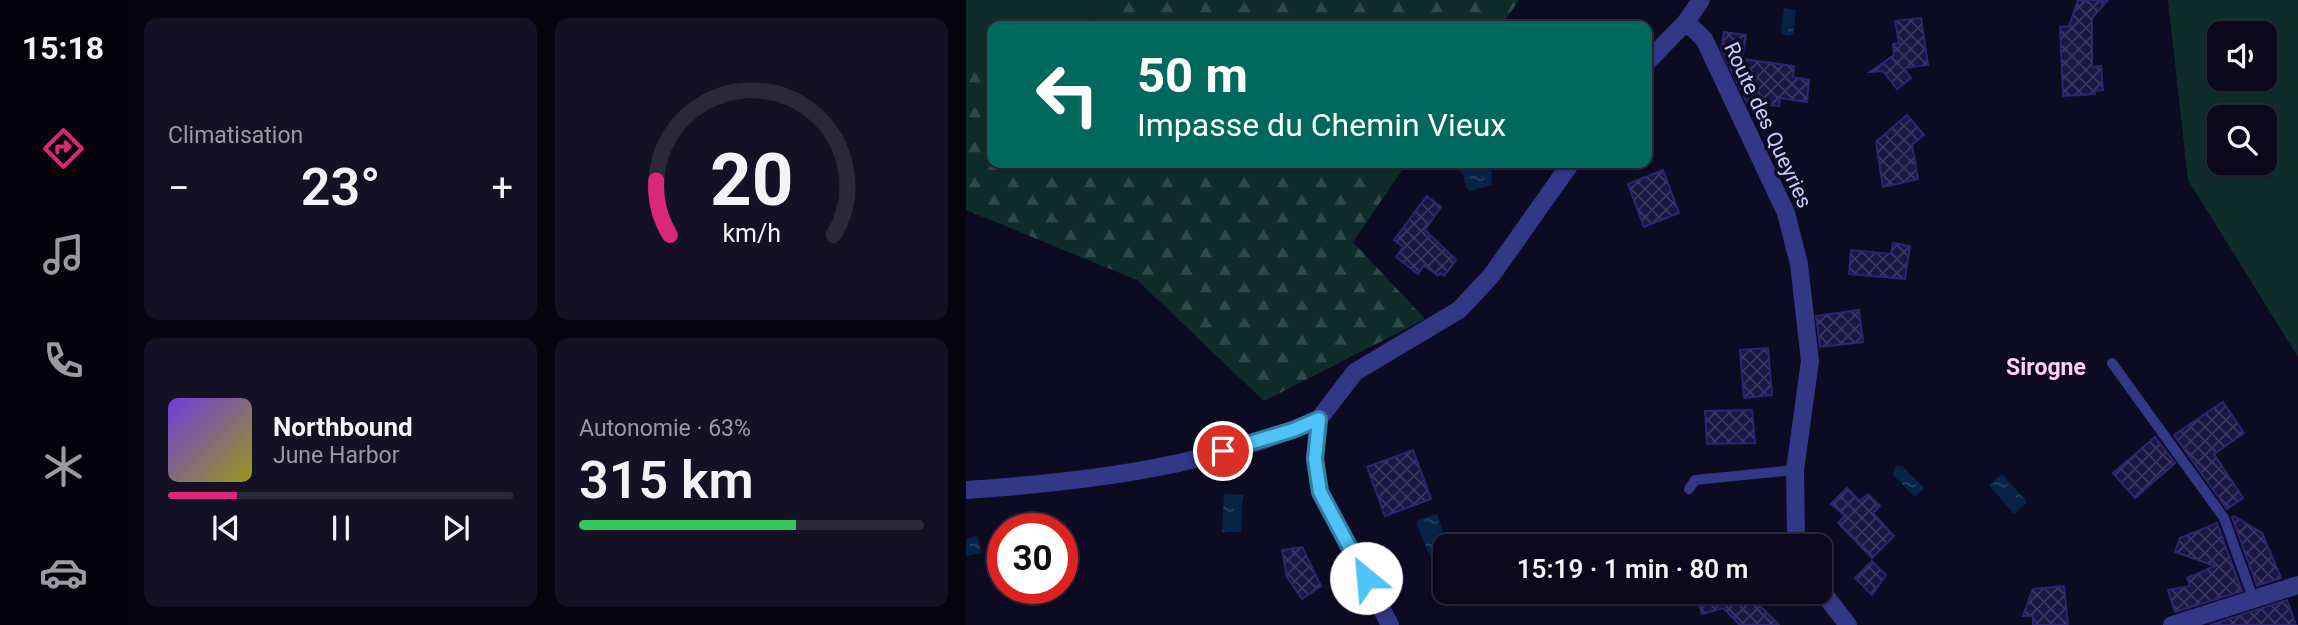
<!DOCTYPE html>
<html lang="fr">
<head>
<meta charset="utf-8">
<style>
  :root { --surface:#0a081a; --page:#131123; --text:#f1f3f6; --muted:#999aa2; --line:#2a2939; --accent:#db2777 }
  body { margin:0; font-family:Roboto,sans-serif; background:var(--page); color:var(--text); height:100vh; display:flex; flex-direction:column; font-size:26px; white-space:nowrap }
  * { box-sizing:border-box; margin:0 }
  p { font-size:23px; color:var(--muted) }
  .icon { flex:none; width:38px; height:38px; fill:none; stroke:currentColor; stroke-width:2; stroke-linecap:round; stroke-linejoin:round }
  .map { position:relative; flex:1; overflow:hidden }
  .panel { display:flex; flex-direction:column; gap:18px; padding:18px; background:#06040e; width:840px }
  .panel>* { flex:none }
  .guide { position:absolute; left:21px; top:21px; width:665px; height:147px; border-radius:14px; box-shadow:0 2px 5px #0004,0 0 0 2px var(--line); background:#00695c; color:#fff; overflow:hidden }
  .fabs { position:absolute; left:1241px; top:21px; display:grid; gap:14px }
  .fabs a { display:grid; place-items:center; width:70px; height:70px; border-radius:14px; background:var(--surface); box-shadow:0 2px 5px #0004,0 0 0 2px var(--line); font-size:35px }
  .speed { position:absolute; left:21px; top:513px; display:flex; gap:14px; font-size:35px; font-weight:700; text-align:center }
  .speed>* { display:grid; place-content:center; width:91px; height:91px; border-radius:50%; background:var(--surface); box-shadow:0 2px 5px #0004,0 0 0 2px var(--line); line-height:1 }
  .speed .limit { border:10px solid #d22; background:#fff; color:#111 }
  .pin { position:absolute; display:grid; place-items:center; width:60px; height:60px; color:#fff; margin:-30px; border:4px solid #fff; border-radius:50%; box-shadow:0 2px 7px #0007 }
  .me { position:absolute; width:77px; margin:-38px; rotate:332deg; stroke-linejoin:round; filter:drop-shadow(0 0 5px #0008) }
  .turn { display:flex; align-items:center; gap:24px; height:147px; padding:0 35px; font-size:32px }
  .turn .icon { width:91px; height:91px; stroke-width:2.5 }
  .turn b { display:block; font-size:49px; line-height:60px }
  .big { font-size:52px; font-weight:600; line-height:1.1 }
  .panel .widget { flex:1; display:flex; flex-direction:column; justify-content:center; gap:10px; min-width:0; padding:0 24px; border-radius:14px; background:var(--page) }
  .panel .dial { align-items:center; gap:0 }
  .dial svg { height:182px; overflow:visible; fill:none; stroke:var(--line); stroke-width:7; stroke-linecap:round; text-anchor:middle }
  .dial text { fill:var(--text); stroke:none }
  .song { display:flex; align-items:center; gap:21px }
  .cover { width:84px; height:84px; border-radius:10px; background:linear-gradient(135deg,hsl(260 70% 55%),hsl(60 70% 35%)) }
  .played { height:7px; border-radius:4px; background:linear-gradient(90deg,var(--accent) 20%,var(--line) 20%) }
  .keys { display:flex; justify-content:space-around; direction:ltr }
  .heat { display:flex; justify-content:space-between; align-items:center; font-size:38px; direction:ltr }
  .charge { height:10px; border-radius:5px; background:linear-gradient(90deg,#34c759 63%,var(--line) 0) }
  .panel .tiles { flex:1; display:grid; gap:18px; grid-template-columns:repeat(2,1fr) }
  .trip { position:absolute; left:467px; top:534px; width:399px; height:70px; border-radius:14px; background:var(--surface); box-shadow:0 2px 5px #0004,0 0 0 2px var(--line); font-weight:600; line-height:70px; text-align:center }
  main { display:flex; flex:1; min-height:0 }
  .menu { display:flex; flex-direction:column; width:126px; justify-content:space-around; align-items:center; background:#04030a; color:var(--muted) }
  .menu .icon { width:49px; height:49px }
  .menu .selected { color:var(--accent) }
  .menu b { font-size:32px; color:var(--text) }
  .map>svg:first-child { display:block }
  .green { fill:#0e2d29; fill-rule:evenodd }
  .forest { fill:url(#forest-firs) }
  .water { fill:url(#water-ripples) }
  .building { fill:url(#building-cross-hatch); stroke:#2d2573; stroke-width:2 }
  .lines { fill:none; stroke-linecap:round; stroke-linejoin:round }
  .lane { stroke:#323786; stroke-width:10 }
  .street { stroke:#323786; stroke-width:18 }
  .route-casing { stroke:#337fa1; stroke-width:18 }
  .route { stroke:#4fc3f7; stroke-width:12 }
  .labels { text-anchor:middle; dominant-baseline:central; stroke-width:7; stroke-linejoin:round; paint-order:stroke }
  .street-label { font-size:21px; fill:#cdccff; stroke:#0d0b22 }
  .neighbourhood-label { font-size:23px; font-weight:bold; fill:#ffcef2; stroke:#0d0b22 }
</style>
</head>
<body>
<main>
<nav class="menu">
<b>15:18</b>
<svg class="icon selected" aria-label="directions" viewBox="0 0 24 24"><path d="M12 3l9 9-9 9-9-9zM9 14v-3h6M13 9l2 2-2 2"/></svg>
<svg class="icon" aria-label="music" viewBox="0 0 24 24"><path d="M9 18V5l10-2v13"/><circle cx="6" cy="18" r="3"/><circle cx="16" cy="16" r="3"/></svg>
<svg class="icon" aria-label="phone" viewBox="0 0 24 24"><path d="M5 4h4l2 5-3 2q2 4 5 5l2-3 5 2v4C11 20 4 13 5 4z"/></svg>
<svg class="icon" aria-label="climate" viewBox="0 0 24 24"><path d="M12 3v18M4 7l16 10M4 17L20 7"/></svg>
<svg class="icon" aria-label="car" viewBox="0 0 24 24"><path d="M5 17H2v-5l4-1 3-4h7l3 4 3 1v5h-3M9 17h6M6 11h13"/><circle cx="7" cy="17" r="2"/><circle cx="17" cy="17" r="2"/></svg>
</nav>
<section class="panel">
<div class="tiles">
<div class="widget"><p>Climatisation</p>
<div class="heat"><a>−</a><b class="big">23°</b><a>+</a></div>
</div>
<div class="widget dial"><svg viewBox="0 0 100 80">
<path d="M14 69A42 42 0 1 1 86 69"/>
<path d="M14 69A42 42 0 0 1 8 45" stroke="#db2777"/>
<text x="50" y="56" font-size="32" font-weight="700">20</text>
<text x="50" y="72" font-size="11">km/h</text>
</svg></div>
<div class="widget">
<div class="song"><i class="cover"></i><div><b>Northbound</b><p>June Harbor</p></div></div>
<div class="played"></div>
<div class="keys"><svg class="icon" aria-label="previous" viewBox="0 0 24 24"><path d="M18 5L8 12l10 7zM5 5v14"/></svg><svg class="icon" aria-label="pause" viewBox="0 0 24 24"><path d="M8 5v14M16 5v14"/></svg><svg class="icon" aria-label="next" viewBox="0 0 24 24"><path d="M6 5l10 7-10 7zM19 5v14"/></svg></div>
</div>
<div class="widget"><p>Autonomie · 63%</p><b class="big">315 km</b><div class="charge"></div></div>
</div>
</section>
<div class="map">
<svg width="1332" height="625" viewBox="0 0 1332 625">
  <defs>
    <pattern id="forest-firs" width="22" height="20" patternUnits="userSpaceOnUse" patternTransform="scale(1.75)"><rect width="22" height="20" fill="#0e2d29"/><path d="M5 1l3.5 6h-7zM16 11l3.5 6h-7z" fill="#304a49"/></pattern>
    <pattern id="water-ripples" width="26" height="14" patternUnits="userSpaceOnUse" patternTransform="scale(1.75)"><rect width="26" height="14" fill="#072446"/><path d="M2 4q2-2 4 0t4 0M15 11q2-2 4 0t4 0" fill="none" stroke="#2a4362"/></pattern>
    <pattern id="building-cross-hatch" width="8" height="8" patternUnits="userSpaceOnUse" patternTransform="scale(1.75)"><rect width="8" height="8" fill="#1b1645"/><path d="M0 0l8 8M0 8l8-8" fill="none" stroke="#3b3761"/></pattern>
  </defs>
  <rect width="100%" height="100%" fill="#0d0b22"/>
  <g class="green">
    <path d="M 0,0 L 140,0 L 117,26 L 26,26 L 26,80 L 0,59 Z"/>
    <path d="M 1202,0 L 1332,0 L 1332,357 L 1222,180 ZM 1253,33 L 1298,33 L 1298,79 L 1253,79 ZM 1253,117 L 1298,117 L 1298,163 L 1253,163 Z"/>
  </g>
  <g class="forest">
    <path d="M 140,0 L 553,0 L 535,26 L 117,26 Z"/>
    <path d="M 0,59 L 26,80 L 26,163 L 441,163 L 387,242 L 459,319 L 298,401 L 171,280 L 0,210 Z"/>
  </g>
  <g class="water">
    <path d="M 818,8 L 830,10 L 827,34 L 821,36 L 815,33 Z"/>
    <path d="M 485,163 L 520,163 L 525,167 L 526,185 L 504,191 L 500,187 L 497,174 Z"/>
    <path d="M 930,466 L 936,466 L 958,488 L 949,497 L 927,475 Z"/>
    <path d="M 1036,474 L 1061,502 L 1048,514 L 1023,485 Z"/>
    <path d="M 258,494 L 277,495 L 275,532 L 256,532 Z"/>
    <path d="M 471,514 L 482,546 L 479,553 L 465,558 L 451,525 L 452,520 Z"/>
    <path d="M 12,536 L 15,553 L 0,556 L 0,539 Z"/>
  </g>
  <g class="building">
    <path d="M 1112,0 L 1142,0 L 1126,18 L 1126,67 L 1135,66 L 1137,90 L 1128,91 L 1129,94 L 1097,96 L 1094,27 L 1103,26 Z"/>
    <path d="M 955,18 L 962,65 L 938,68 L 945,78 L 931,89 L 917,71 L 904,72 L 928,55 L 927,44 L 933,43 L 929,21 Z"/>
    <path d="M 758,32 L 780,35 L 776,59 L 828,66 L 827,77 L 843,80 L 841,102 L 814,98 L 813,106 L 781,103 L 755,49 Z"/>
    <path d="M 941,115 L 958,135 L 946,145 L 952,179 L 917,187 L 910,142 Z"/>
    <path d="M 697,170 L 713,213 L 678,227 L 662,184 Z"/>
    <path d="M 461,196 L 475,207 L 459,230 L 490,260 L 478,276 L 474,273 L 472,276 L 458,265 L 452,274 L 430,257 L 437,247 L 428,240 Z"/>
    <path d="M 927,243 L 944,246 L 939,279 L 883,274 L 885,250 L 925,254 Z"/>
    <path d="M 893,310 L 897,342 L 854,347 L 850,316 Z"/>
    <path d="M 802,348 L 806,395 L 778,398 L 774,350 Z"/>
    <path d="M 1257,402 L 1278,433 L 1248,454 L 1277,498 L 1261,509 L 1208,435 Z"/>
    <path d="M 786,410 L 789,443 L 741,444 L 739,411 Z"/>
    <path d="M 1189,437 L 1209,463 L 1169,498 L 1147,473 Z"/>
    <path d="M 447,450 L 465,499 L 419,516 L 401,467 Z"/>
    <path d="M 881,488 L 894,501 L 902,494 L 914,506 L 907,513 L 928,536 L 906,558 L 872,523 L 879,516 L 865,504 Z"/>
    <path d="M 1268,516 L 1296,533 L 1315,578 L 1291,586 L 1266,517 Z"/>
    <path d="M 1251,523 L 1276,591 L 1209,612 L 1202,590 L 1224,586 L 1221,578 L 1249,566 L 1209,552 L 1214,538 Z"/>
    <path d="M 336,547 L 355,586 L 336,599 L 321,577 L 316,550 Z"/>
    <path d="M 906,561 L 920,575 L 906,595 L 889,578 Z"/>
    <path d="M 1098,586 L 1102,625 L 1067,625 L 1067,616 L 1057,616 L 1067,589 Z"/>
    <path d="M 729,592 L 795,592 L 795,596 L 787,599 L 813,625 L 774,625 L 757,608 L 736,614 Z"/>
    <path d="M 1321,600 L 1330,625 L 1244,625 Z"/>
  </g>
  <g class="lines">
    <g class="lane">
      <path d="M 1146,363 L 1258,518 L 1288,601"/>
      <path d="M 723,489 L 729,480 L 829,470"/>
    </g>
    <g class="street">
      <path d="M 720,22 L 738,39 L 820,213 L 833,264 L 844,361 L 829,470 L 830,534 L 835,546"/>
      <path d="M 681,62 L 720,22 L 735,0"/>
      <path d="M 0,490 C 119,482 242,467 353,419"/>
      <path d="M 854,589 L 882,625"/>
      <path d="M 424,625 L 354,492 L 349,459 L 353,419 L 389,372 L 493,310 L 525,276 L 605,163"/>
      <path d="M 1206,625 L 1332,585"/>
    </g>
  </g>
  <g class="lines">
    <g class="route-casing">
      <path id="route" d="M 257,451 L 327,430 L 353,419 L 349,459 L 354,492 L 400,578"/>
    </g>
    <use href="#route" class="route"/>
  </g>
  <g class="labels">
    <g class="street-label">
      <text transform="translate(802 125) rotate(65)">Route des Queyries</text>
    </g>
    <g class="neighbourhood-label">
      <text x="1080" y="367">Sirogne</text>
    </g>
  </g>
</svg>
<div class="fabs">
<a><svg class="icon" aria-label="sound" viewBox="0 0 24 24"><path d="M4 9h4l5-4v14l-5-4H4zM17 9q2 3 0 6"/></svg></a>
<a><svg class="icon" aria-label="search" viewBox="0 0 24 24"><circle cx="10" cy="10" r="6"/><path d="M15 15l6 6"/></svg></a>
</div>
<div class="speed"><div class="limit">30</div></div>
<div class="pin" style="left:257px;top:451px;background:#d93025"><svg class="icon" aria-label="arrive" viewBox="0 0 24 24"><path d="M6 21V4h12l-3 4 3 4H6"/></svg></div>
<svg class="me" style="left:400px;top:578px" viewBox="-20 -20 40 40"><circle r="19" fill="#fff"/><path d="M0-13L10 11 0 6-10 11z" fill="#4fc3f7"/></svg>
<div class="trip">15:19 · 1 min · 80 m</div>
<div class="guide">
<div class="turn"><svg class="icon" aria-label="left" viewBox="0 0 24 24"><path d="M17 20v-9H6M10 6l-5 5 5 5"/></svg><div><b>50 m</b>Impasse du Chemin Vieux</div></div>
</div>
</div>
</main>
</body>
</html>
